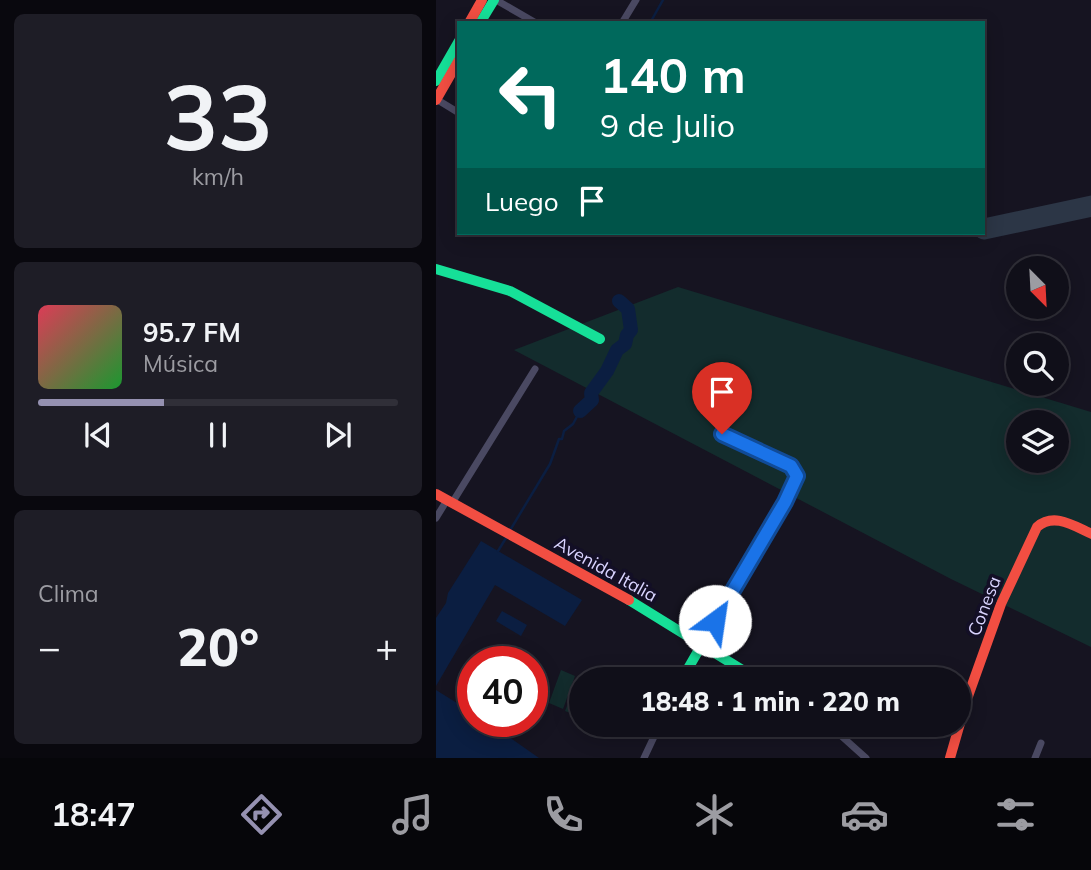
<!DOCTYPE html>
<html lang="es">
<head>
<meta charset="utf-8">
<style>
  :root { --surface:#100f19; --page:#1e1d26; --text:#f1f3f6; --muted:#9c9ca2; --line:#302f38; --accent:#9591b1 }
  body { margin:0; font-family:Mulish,sans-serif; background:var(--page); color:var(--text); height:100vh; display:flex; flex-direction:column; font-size:26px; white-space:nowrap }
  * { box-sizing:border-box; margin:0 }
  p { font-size:23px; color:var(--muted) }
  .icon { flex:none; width:38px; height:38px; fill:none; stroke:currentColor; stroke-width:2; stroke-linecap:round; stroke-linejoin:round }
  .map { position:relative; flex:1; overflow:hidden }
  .panel { display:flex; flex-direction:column; gap:14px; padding:14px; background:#09080e; width:436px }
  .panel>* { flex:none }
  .hud { position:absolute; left:21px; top:21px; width:528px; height:214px; border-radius:0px; box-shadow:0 4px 18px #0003,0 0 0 2px var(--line); background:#00695c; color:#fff; overflow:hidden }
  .needle { width:46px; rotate:156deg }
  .buttons { position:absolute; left:570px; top:256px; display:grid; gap:14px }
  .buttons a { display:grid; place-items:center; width:63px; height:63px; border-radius:50%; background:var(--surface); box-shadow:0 4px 18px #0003,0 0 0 2px var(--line); font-size:35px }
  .speed { position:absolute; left:21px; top:646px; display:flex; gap:14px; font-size:35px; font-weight:700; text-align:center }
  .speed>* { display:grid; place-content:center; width:91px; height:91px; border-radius:50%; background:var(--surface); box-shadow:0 4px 18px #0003,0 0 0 2px var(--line); line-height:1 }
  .speed .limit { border:10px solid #d22; background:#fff; color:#111 }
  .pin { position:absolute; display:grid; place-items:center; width:60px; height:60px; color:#fff; margin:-72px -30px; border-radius:50% 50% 50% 0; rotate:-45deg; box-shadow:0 0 7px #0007 }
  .pin .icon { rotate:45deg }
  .me { position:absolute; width:77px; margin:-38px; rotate:31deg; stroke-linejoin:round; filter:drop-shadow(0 0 5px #0008) }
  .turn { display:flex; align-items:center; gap:24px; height:147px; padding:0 28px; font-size:32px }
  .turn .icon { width:91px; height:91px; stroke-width:2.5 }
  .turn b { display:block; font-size:49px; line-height:60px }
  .then { display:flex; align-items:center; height:66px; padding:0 28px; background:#0003; gap:14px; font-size:26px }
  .big { font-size:52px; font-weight:800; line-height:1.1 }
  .panel .widget { flex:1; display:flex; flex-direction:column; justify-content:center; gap:10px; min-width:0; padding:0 24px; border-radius:10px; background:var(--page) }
  .panel .dial { align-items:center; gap:0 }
  .dial b { font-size:91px; line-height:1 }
  .song { display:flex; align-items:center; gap:21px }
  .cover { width:84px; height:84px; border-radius:10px; background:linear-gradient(135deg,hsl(350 70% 55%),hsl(130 70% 35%)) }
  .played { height:7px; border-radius:4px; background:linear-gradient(90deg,var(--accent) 35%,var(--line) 35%) }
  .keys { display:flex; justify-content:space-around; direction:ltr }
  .heat { display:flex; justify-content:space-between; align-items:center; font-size:38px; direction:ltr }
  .trip { position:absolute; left:133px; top:667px; width:402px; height:70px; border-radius:35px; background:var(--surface); box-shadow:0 4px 18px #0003,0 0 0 2px var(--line); font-weight:800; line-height:70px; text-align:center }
  .tab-bar { display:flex; height:112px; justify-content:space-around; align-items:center; background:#06060a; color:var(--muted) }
  .tab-bar .icon { width:49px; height:49px }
  .tab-bar .current { color:var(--accent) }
  .tab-bar b { font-size:32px; color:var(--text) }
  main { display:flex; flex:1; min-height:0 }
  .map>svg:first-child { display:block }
  .green { fill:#132c2d; fill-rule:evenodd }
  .water { fill:#0b1e41 }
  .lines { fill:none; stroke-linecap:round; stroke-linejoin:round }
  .stream { stroke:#0b1e41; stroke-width:2.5 }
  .river { stroke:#0b1e41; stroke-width:14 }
  .taxiway { stroke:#2c3646; stroke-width:21 }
  .street { stroke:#4a4962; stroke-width:7 }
  .fast { stroke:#16e098; stroke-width:10 }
  .jam { stroke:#f24e42; stroke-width:10 }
  .route-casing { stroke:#114b97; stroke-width:18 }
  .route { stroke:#1a73e8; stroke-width:12 }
  .labels { text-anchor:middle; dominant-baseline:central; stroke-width:7; stroke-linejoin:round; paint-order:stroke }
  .street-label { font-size:18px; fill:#d9d4ff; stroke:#130f26 }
</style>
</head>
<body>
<main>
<section class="panel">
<div class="widget dial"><b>33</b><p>km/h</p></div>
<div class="widget">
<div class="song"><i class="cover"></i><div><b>95.7 FM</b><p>Música</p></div></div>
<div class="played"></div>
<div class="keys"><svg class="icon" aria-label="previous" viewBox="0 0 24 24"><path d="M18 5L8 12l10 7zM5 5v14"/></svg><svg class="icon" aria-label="pause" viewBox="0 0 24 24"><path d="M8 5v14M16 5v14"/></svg><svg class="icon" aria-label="next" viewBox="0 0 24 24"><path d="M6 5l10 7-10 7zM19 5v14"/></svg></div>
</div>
<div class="widget"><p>Clima</p>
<div class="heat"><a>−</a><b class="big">20°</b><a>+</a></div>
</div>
</section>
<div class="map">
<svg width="656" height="758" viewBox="0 0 656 758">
  <rect width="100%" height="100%" fill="#161421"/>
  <g class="green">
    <path d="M 242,287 L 655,412 L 655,647 L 515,579 L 78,350 ZM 583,422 L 621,422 L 621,460 L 583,460 Z"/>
    <path d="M 125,670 L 139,676 L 127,709 L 113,703 Z"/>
    <path d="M 142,678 L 145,679 L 145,710 L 143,716 L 129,711 Z"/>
  </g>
  <g class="water">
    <path d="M 45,541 L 146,600 L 129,626 L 59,585 L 0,686 L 0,618 L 10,603 L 12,593 Z"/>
    <path d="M 66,611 L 91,625 L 85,636 L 60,621 Z"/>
    <path d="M 0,690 L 37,713 L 37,721 L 50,721 L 103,758 L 0,758 Z"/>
  </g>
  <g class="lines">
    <g class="stream">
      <path d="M 214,23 L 227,0"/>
      <path d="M 73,532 L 114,464 L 123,439 L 126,439 L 128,431 L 137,424 L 144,411"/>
      <path d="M 62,551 L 70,538"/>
    </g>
    <path class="river" d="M 144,411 L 156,400 L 155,393 L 171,371 L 181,350 L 189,344 L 191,335 L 195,330 L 192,309 L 183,301"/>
    <path class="taxiway" d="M 548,229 L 656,206"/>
    <g class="street">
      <path d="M 60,0 L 100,23"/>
      <path d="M 186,23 L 200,0"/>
      <path d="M 0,99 L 23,113"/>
      <path d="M 16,503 L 99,369"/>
      <path d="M 0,518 L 11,500"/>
      <path d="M 392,724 L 430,758"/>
      <path d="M 208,758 L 224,724"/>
      <path d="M 599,758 L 605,743"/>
    </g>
    <g class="fast">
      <path d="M 44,23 L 58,0"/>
      <path d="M 0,81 L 23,41"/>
      <path d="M 0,269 L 74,291 L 164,339"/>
      <path d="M 193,600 L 321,679"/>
      <path d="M 246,679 L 360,481 L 359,472 L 355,466 L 286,434"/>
    </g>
    <g class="jam">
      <path d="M 33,23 L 46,0"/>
      <path d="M 0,100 L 23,60"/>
      <path d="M 0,494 L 193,600"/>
      <path d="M 514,758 L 531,699 L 565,604 L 601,527 C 618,512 638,526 656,534"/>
    </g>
  </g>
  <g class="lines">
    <g class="route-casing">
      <path id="route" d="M 279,621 L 349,502 L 361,476 L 355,466 L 286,434"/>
    </g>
    <use href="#route" class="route"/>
  </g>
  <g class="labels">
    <g class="street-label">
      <text transform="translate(170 569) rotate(29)">Avenida Italia</text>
      <text transform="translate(548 606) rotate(-69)">Conesa</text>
    </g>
  </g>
</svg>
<div class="buttons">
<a><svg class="needle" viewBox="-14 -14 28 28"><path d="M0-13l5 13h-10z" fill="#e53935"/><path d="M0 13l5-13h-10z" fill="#9c9ca2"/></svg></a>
<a><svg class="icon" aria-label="search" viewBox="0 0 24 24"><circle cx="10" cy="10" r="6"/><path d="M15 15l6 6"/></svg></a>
<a><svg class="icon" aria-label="layers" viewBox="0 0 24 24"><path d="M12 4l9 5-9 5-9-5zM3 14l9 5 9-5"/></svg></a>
</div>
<div class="speed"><div class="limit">40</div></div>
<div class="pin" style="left:286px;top:434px;background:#d93025"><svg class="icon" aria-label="arrive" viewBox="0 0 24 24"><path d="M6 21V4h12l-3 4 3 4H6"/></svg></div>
<svg class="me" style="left:279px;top:621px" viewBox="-20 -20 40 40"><circle r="19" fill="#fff"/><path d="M0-13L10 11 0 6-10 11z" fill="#1a73e8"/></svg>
<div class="trip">18:48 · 1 min · 220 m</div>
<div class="hud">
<div class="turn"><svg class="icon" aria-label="left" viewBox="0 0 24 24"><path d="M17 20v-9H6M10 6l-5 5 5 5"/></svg><div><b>140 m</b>9 de Julio</div></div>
<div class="then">Luego<svg class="icon" aria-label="arrive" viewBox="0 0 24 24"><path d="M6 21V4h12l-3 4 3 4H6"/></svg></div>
</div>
</div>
</main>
<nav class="tab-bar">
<b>18:47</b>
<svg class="icon current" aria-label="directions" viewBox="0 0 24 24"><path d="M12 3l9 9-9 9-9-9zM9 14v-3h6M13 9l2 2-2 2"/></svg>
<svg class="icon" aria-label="music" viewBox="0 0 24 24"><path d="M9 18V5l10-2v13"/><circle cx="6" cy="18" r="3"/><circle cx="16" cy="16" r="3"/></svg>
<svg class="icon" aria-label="phone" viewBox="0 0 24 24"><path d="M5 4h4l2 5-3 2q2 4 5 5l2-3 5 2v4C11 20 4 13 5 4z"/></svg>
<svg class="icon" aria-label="climate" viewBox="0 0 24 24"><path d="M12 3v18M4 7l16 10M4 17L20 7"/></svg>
<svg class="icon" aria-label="car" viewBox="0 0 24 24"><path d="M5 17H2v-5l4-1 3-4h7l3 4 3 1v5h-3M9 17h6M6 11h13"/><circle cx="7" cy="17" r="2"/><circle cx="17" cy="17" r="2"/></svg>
<svg class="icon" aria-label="filters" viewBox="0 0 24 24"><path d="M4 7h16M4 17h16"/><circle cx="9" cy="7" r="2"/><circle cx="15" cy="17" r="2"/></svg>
</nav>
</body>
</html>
